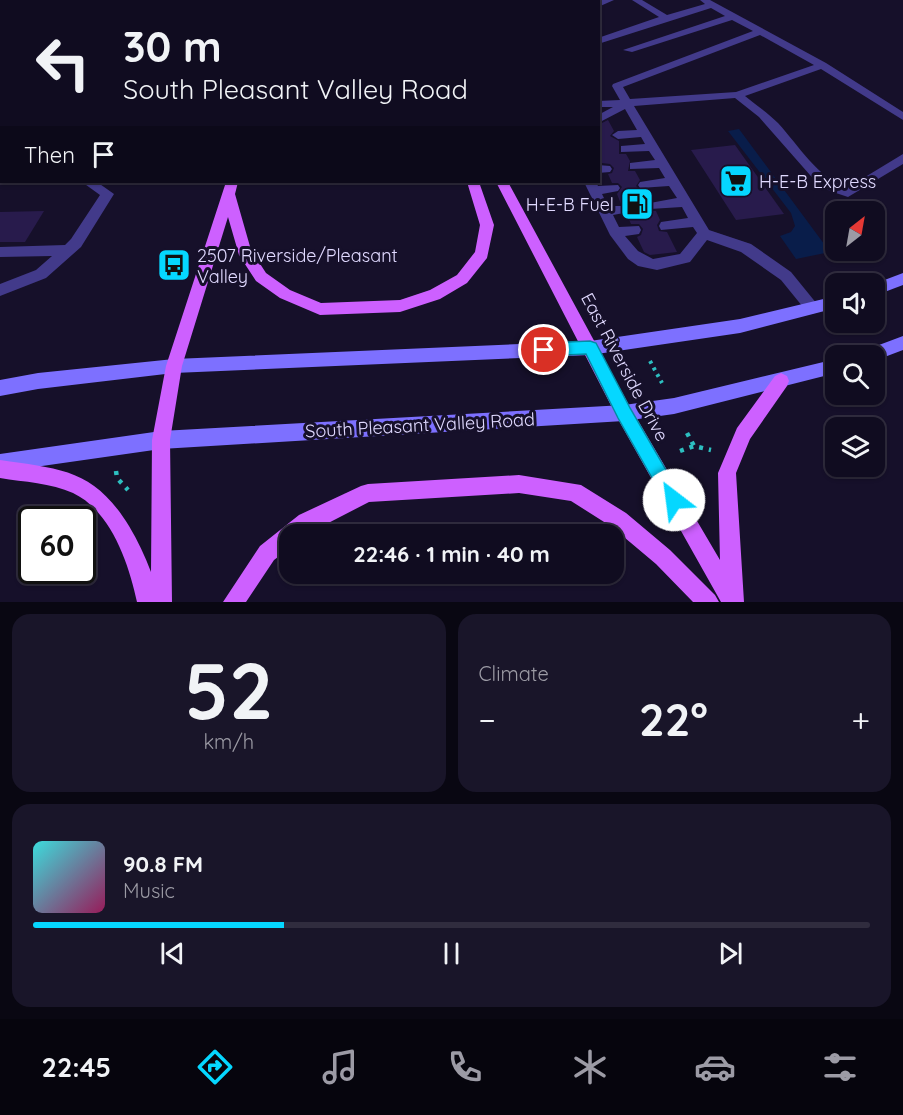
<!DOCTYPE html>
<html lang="en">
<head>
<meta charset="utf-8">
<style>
  :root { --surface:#100c20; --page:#191529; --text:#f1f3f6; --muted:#9c9ba5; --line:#302c3e; --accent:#05d7ff }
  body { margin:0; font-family:Quicksand,sans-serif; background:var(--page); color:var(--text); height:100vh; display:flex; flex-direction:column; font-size:22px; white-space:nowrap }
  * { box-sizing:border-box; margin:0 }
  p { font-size:20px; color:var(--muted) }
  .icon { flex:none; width:33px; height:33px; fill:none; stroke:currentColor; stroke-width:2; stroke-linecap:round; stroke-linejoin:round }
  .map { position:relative; height:602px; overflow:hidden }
  .details { display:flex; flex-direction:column; gap:12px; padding:12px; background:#090712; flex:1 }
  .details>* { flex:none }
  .hud { position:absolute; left:0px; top:0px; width:600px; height:183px; box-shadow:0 2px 4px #0004,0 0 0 2px var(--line); background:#100c20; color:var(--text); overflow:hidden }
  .needle { width:39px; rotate:31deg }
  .tools { position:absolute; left:825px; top:201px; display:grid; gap:12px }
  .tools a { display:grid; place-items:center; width:60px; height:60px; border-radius:12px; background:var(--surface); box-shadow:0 2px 4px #0004,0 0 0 2px var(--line); font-size:30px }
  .speed { position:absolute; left:18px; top:506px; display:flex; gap:12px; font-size:30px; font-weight:700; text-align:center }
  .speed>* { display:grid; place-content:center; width:78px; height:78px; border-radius:50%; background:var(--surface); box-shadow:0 2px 4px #0004,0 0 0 2px var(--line); line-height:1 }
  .speed .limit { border:3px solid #111; border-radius:9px; background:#fff; color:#111 }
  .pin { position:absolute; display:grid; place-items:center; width:51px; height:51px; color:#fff; margin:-26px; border:3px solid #fff; border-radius:50%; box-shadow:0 2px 6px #0007 }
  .me { position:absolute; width:66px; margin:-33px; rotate:330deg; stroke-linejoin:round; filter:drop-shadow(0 0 4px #0008) }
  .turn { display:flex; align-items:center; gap:21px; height:126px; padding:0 24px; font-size:27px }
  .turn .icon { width:78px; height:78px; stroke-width:2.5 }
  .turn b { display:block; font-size:42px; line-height:51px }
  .then { display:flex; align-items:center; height:57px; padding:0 24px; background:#0003; gap:12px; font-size:22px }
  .big { font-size:45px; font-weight:700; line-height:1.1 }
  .details .card { flex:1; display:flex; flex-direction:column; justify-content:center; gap:9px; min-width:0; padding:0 21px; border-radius:18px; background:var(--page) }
  .details .dial { align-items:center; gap:0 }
  .dial b { font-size:78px; line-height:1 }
  .song { display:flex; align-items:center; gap:18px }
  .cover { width:72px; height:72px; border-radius:9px; background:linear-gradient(135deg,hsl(180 70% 55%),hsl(330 70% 35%)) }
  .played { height:6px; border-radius:3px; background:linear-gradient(90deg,var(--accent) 30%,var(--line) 30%) }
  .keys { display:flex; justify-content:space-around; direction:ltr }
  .heat { display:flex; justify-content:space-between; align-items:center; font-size:33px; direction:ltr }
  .details .tiles { flex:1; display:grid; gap:12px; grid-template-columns:1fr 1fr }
  .card:last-child { grid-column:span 2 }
  .trip { position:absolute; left:279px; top:524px; width:345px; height:60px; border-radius:18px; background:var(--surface); box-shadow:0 2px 4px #0004,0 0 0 2px var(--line); font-weight:700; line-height:60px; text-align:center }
  .tab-bar { display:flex; height:96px; justify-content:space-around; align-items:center; background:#06050d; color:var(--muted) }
  .tab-bar .icon { width:42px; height:42px }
  .tab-bar .active { color:var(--accent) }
  .tab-bar b { font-size:27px; color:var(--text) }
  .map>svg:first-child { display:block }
  .water { fill:#091d4a }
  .building { fill:#281b4c }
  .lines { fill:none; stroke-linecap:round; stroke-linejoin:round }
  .path-far1 { stroke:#2dbfc0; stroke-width:4; stroke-dasharray:3 4.5; stroke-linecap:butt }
  .path { stroke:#2dbfc0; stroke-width:4.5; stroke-dasharray:4 6; stroke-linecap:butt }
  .service { fill:#423a8a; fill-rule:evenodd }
  .secondary { fill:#7d70ff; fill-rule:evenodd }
  .primary { fill:#cd60ff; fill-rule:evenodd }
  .route { fill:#05d7ff; stroke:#038ca6; stroke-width:1.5 }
  .labels { text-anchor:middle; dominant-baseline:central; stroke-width:6; stroke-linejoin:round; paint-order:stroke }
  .poi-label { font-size:18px; fill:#e0d9ff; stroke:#16102a; text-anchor:start }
  .street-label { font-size:18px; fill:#e0d9ff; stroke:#16102a }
</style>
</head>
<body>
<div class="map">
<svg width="903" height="602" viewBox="0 0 903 602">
  <rect width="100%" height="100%" fill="#16102a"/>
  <path class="water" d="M 739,129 L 830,252 L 796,259 L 780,236 L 791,232 L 795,226 L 791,213 L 728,131 Z"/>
  <g class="building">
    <path d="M 608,120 L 614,131 L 610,136 L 619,141 L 619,154 L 626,154 L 630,161 L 628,171 L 635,171 L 640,180 L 636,186 L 640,190 L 645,190 L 650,201 L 646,207 L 650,211 L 656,211 L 660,220 L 657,225 L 659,231 L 667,232 L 677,252 L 650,255 L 644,252 L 637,237 L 641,235 L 643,229 L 639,224 L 631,224 L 627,215 L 631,213 L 633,208 L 629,204 L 621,204 L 617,194 L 622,187 L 618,183 L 612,183 L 608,174 L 612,173 L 614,168 L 610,164 L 602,163 L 598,155 L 598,125 Z"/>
    <path d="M 735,145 L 784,214 L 736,220 L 691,150 Z"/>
    <path d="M 44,211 L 25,242 L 0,242 L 0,212 Z"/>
  </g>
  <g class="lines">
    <path class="path-far1" d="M 650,361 L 662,383"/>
    <g class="path">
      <path d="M 687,433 L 694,446 L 711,450"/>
      <path d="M 680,451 L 694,446"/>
      <path d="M 116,471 L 117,478 L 128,490"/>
    </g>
    <g class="service">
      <path d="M 497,0 L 505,0 L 506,2 L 497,2 Z"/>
      <path d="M 601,0 L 614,0 L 598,7 L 597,2 Z"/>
      <path d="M 632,0 L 642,0 L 667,15 L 705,4 L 700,0 L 710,0 L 826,63 L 903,112 L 903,120 L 821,69 L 745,96 C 756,105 768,113 778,123 C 800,147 816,176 847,188 L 903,154 L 903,164 L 848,197 L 830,191 L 817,183 L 759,117 L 735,98 L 634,106 L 709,230 L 751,244 L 791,272 L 817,304 L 820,308 L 817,312 L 812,314 L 807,312 L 781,280 L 741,252 L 707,240 L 690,262 L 657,270 L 638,266 L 628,259 L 610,235 L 584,182 L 596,182 L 598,186 L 618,185 L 620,188 L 618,191 L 602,194 L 608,206 L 629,206 L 631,209 L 629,212 L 613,215 L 619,227 L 639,226 L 641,230 L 639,234 L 625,236 L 638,251 L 653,259 L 680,254 L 697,233 L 693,227 L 661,230 L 659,226 L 661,222 L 688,218 L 682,207 L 650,209 L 648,206 L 650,203 L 677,198 L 669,186 L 640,188 L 638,185 L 640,182 L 665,178 L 659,168 L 630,169 L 630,163 L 655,160 L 649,151 L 621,152 L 621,146 L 645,144 L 641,137 L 618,139 L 612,135 L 618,131 L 637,130 L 625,109 L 598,123 L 598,115 L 613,107 L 598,107 L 598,101 L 620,100 L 612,86 L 613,84 L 753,31 L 732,20 L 632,52 L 623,50 L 725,16 L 711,8 L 598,44 L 598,38 L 659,17 ZM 760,35 L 814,65 L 736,92 L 630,99 L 623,87 Z"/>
      <rect x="0" y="127" width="2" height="8"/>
      <path d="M 598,165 L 610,166 L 612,169 L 610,172 L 598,173 Z"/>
      <rect x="0" y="170" width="2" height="8"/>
      <path d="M 82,182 L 97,182 L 114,194 L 81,247 L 46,278 L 0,296 L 0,284 L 36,270 L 52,256 L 0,257 L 0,247 L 65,245 L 71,239 L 100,195 Z"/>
    </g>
    <g class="secondary">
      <path d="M 903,273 L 903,285 L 874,296 L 874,284 Z"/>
      <path d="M 836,296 L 836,308 L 740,333 L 590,355 L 174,373 L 38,389 L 0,396 L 0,380 L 38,373 L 174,359 L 590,341 L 740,319 Z"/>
      <path d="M 903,336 L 903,350 L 874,361 L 874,356 L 861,356 L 863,351 Z"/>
      <path d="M 836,359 L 836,373 L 674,414 L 624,421 L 161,449 L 0,472 L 0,454 L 161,431 L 624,405 L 674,398 Z"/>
    </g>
    <g class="primary">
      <rect x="289" y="0" width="8" height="2"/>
      <rect x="430" y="0" width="8" height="2"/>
      <path d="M 226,182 L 238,182 L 235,194 L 251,250 L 266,273 L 290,290 L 321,303 L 400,300 L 430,290 L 457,275 L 475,252 L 480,225 L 467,182 L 479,182 L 494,225 L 487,258 L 467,283 L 440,299 L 400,312 L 320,315 L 280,298 L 256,281 L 239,255 L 228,217 L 182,366 L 170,440 L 172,602 L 137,602 C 129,564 111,511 73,493 C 51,483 24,482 0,478 L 0,460 C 61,469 94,469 129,526 C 138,541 145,556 151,572 L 152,440 L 166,366 Z"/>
      <path d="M 496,182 L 508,182 L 630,407 L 720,560 L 718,473 L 737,428 L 775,376 L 781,373 L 787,376 L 789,381 L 787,386 L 750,439 L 736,473 L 744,602 L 721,602 L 618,419 Z"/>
      <path d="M 519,475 L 581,485 L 626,513 L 670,550 L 715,595 L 719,602 L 693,602 L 656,564 L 612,527 L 571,501 L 519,493 L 369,502 L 307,534 L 290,534 L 290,548 L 274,560 L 246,602 L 223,602 L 260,546 L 299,515 L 361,486 L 368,484 Z"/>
    </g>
  </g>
  <path class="route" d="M 590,341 L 596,343 L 630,408 L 680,494 L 683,500 L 680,506 L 674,509 L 668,506 L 618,418 L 586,354 L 544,356 L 539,354 L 537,350 L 539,345 L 544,343 Z"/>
  <defs>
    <g id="supermarket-square" transform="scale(1.725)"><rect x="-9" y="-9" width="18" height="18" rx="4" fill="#05d7ff" stroke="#16102a"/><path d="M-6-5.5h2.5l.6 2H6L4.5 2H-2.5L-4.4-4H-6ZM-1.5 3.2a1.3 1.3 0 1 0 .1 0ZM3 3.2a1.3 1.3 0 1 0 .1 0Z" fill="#111"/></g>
    <g id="fuel-square" transform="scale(1.725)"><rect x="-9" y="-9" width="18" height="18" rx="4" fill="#05d7ff" stroke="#16102a"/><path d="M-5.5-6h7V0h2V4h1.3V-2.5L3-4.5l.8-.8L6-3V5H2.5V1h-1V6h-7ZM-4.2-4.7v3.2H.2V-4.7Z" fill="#111"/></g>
    <g id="bus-square" transform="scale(1.725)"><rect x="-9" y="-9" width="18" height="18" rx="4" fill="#05d7ff" stroke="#16102a"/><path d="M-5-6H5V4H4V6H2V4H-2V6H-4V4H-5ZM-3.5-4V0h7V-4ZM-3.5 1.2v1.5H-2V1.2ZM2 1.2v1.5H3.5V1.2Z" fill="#111"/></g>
  </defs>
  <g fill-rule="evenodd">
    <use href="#supermarket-square" x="736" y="181"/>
    <use href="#fuel-square" x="637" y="204"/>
    <use href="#bus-square" x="174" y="265"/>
  </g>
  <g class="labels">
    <g class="poi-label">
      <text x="759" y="181">H-E-B Express</text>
      <text x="614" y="204" text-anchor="end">H-E-B Fuel</text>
      <text x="197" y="255">2507 Riverside/Pleasant<tspan x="197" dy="21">Valley</tspan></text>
    </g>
    <g class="street-label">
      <text transform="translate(625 367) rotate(62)">East Riverside Drive</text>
      <text transform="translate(420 425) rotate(-3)">South Pleasant Valley Road</text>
    </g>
  </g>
</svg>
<div class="tools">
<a><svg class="needle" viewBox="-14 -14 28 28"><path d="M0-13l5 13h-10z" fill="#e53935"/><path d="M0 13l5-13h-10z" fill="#9c9ba5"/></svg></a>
<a><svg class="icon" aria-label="sound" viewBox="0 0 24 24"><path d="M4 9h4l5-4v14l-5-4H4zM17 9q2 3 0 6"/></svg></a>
<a><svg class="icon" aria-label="search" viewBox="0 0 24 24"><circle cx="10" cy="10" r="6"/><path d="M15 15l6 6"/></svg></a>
<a><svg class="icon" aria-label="layers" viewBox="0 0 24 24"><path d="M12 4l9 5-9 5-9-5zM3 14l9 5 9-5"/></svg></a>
</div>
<div class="speed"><div class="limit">60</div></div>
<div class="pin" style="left:544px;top:350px;background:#d93025"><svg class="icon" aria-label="arrive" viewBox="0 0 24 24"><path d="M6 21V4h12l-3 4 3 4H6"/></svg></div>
<svg class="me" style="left:674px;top:500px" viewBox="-20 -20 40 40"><circle r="19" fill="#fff"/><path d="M0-13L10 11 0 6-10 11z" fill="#05d7ff"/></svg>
<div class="trip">22:46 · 1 min · 40 m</div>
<div class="hud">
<div class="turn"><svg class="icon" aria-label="left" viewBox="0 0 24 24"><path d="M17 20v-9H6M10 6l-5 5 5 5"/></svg><div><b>30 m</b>South Pleasant Valley Road</div></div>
<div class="then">Then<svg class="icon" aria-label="arrive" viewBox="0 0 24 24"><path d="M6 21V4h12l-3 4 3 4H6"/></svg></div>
</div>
</div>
<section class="details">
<div class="tiles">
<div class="card dial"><b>52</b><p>km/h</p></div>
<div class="card"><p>Climate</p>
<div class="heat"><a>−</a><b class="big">22°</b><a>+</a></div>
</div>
<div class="card">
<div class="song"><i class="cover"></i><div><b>90.8 FM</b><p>Music</p></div></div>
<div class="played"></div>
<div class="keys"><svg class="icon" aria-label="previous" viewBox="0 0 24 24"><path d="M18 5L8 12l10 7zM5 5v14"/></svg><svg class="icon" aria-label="pause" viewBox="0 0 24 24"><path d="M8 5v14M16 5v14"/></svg><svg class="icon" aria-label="next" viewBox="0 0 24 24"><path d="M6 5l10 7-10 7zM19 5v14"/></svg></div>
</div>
</div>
</section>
<nav class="tab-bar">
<b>22:45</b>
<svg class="icon active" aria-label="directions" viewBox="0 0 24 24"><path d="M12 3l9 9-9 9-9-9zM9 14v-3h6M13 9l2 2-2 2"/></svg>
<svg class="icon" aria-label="music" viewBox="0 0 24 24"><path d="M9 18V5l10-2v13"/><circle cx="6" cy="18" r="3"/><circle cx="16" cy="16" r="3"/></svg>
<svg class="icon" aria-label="phone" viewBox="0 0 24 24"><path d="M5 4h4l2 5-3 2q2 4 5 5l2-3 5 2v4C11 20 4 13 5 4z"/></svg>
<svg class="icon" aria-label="climate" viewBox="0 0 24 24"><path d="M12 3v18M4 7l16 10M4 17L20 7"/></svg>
<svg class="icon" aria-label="car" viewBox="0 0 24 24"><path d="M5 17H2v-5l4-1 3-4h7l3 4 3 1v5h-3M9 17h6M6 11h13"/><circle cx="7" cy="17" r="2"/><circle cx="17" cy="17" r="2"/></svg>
<svg class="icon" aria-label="filters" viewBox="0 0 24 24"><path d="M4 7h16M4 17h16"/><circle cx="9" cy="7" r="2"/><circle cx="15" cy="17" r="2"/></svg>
</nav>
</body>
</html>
